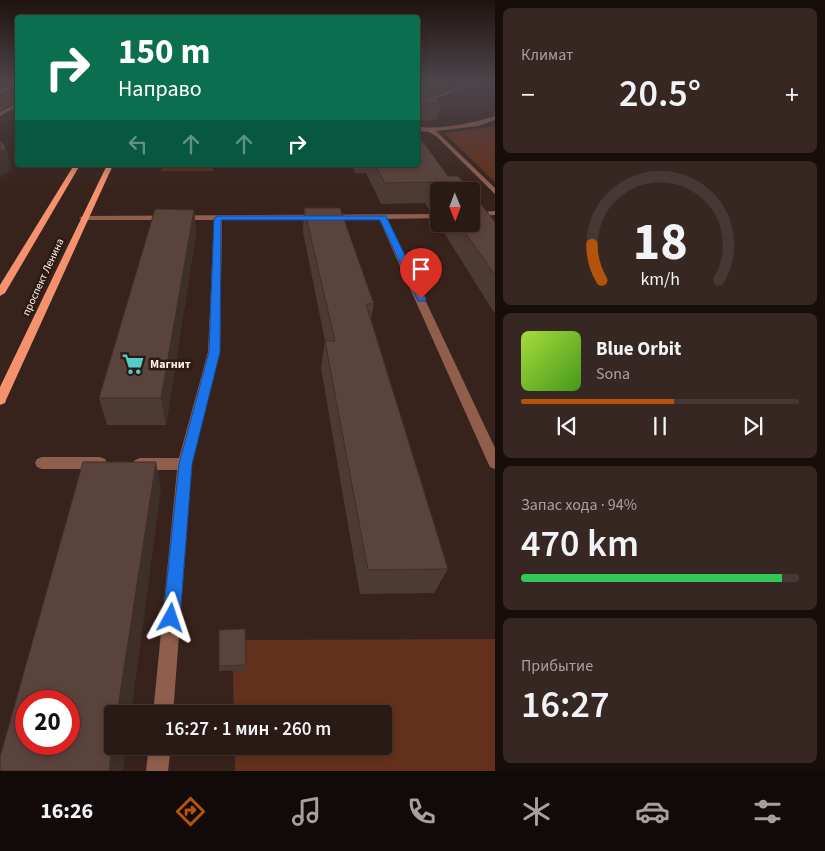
<!DOCTYPE html>
<html lang="ru">
<head>
<meta charset="utf-8">
<style>
  :root { --surface:#2a1a15; --page:#362722; --text:#f1f3f6; --muted:#a5a1a0; --line:#463834; --accent:#b45309 }
  body { margin:0; font-family:"Source Sans 3",sans-serif; background:var(--page); color:var(--text); height:100vh; display:flex; flex-direction:column; font-size:19px; white-space:nowrap }
  * { box-sizing:border-box; margin:0 }
  p { font-size:16px; color:var(--muted) }
  .icon { flex:none; width:28px; height:28px; fill:none; stroke:currentColor; stroke-width:2; stroke-linecap:round; stroke-linejoin:round }
  .map { position:relative; flex:1; overflow:hidden }
  .sheet { display:flex; flex-direction:column; gap:8px; padding:8px; background:#170e0c; width:330px }
  .sheet>* { flex:none }
  .banner { position:absolute; left:15px; top:15px; width:405px; height:152px; border-radius:5px; box-shadow:0 2px 8px #0003,0 0 0 1px var(--line); background:#0b6e4f; color:#fff; overflow:hidden }
  .needle { width:32px; rotate:179deg }
  .fabs { position:absolute; left:430px; top:182px; display:grid; gap:10px }
  .fabs a { display:grid; place-items:center; width:50px; height:50px; border-radius:5px; background:var(--surface); box-shadow:0 2px 8px #0003,0 0 0 1px var(--line); font-size:25px }
  .speed { position:absolute; left:15px; top:690px; display:flex; gap:10px; font-size:25px; font-weight:700; text-align:center }
  .speed>* { display:grid; place-content:center; width:65px; height:65px; border-radius:50%; background:var(--surface); box-shadow:0 2px 8px #0003,0 0 0 1px var(--line); line-height:1 }
  .speed .limit { border:8px solid #d22; background:#fff; color:#111 }
  .pin { position:absolute; display:grid; place-items:center; width:42px; height:42px; color:#fff; margin:-51px -21px; border-radius:50% 50% 50% 0; rotate:-45deg; box-shadow:0 0 5px #0007 }
  .pin .icon { rotate:45deg }
  .me { position:absolute; width:55px; margin:-28px; rotate:5deg; stroke-linejoin:round; filter:drop-shadow(0 0 4px #0008) }
  .turn { display:flex; align-items:center; gap:18px; height:105px; padding:0 20px; font-size:22px }
  .turn .icon { width:65px; height:65px; stroke-width:2.5 }
  .turn b { display:block; font-size:35px; line-height:42px }
  .lanes { display:flex; align-items:center; height:48px; padding:0 20px; background:#0003; justify-content:center; gap:25px; direction:ltr }
  .lanes .off { opacity:.35 }
  .big { font-size:38px; font-weight:600; line-height:1.1 }
  .sheet .tile { flex:1; display:flex; flex-direction:column; justify-content:center; gap:8px; min-width:0; padding:0 18px; border-radius:8px; background:var(--page) }
  .sheet .dial { align-items:center; gap:0 }
  .dial svg { height:130px; overflow:visible; fill:none; stroke:var(--line); stroke-width:7; stroke-linecap:round; text-anchor:middle }
  .dial text { fill:var(--text); stroke:none }
  .song { display:flex; align-items:center; gap:15px }
  .cover { width:60px; height:60px; border-radius:8px; background:linear-gradient(135deg,hsl(80 70% 55%),hsl(100 70% 35%)) }
  .played { height:5px; border-radius:2px; background:linear-gradient(90deg,var(--accent) 55%,var(--line) 55%) }
  .keys { display:flex; justify-content:space-around; direction:ltr }
  .heat { display:flex; justify-content:space-between; align-items:center; font-size:28px; direction:ltr }
  .charge { height:8px; border-radius:4px; background:linear-gradient(90deg,#34c759 94%,var(--line) 0) }
  .trip { position:absolute; left:104px; top:705px; width:288px; height:50px; border-radius:5px; background:var(--surface); box-shadow:0 2px 8px #0003,0 0 0 1px var(--line); font-weight:600; line-height:50px; text-align:center }
  .tabs { display:flex; height:80px; justify-content:space-around; align-items:center; background:#110a08; color:var(--muted) }
  .tabs .icon { width:35px; height:35px }
  .tabs .on { color:var(--accent) }
  .tabs b { font-size:22px; color:var(--text) }
  main { display:flex; flex:1; min-height:0 }
  .map>svg:first-child { display:block }
  .built { fill:#452a21 }
  .green { fill:#63301d }
  .lines { fill:none; stroke-linecap:round; stroke-linejoin:round }
  .minor { fill:#905e4d; fill-rule:evenodd }
  .major { fill:#f6916d; fill-rule:evenodd }
  .wall { fill:#4d3a33 }
  .shaded-wall { fill:#3f2f29 }
  .building { fill:#5a433b; stroke:#3f2f29; fill-rule:evenodd }
  .route { fill:#1a73e8; stroke:#114b97 }
  .labels { text-anchor:middle; dominant-baseline:central; stroke-width:5; stroke-linejoin:round; paint-order:stroke }
  .far-street-label { font-size:11px; fill:#fcede8; stroke:#2d1a13 }
  .poi-label { font-size:12px; font-weight:bold; fill:#fcede8; stroke:#2d1a13; text-anchor:start }
</style>
</head>
<body>
<main>
<div class="map">
<svg width="495" height="771" viewBox="0 0 495 771">
  <rect width="100%" height="100%" fill="#38231c"/>
  <path class="built" d="M 418,81 L 450,81 L 458,87 L 418,101 Z"/>
  <g class="green">
    <path d="M 0,92 L 17,93 L 17,101 L 0,111 Z"/>
    <path d="M 495,126 L 495,182 L 444,133 Z"/>
    <path d="M 213,165 L 213,171 L 161,171 L 163,166 Z"/>
    <path d="M 495,639 L 495,771 L 235,771 L 235,746 L 382,746 L 382,714 L 234,714 L 232,640 Z"/>
  </g>
  <g class="lines">
    <g class="minor">
      <path d="M 477,81 L 483,81 L 418,105 L 418,102 Z"/>
      <path d="M 18,82 L 18,85 L 0,94 L 0,90 Z"/>
      <path d="M 18,103 L 18,106 L 0,116 L 0,112 Z"/>
      <path d="M 495,116 L 495,120 L 478,126 L 436,131 L 495,188 L 495,194 L 436,136 L 429,132 L 418,131 L 418,127 C 444,129 470,124 495,116 Z"/>
      <path d="M 495,211 L 495,215 L 471,217 L 471,213 Z"/>
      <path d="M 439,214 L 439,218 L 387,219 L 495,448 L 495,469 L 490,467 L 488,463 L 379,219 L 222,220 L 220,352 L 192,464 L 173,714 L 153,714 L 177,470 L 140,470 L 135,468 L 133,464 L 135,460 L 140,458 L 179,458 L 208,352 L 214,220 L 83,220 L 79,218 L 83,216 Z"/>
      <path d="M 42,457 L 100,457 L 105,459 L 107,463 L 105,467 L 100,469 L 42,469 L 37,467 L 35,463 L 37,459 Z"/>
      <path d="M 149,746 L 171,746 L 168,771 L 146,771 Z"/>
    </g>
    <g class="major">
      <path d="M 74,165 L 80,165 L 5,293 L 0,296 L 0,285 Z"/>
      <path d="M 107,165 L 113,165 L 6,400 L 5,403 L 0,405 L 0,387 Z"/>
    </g>
  </g>
  <g class="wall">
    <path d="M 418,81 L 422,84 L 420,90 L 441,103 L 437,120 L 418,121 Z"/>
    <path d="M 336,165 L 418,165 L 439,191 L 439,224 L 471,224 L 495,222 L 495,314 L 436,220 L 438,213 L 431,212 L 425,203 L 381,204 L 366,173 L 355,173 L 352,166 Z"/>
    <path d="M 304,208 L 374,304 L 371,319 L 448,569 L 434,593 L 360,594 L 321,368 L 325,341 L 303,232 Z"/>
    <path d="M 194,210 L 196,233 L 166,425 L 107,425 L 99,398 Z"/>
    <path d="M 245,629 L 246,670 L 219,671 L 219,666 Z"/>
  </g>
  <g class="shaded-wall">
    <path d="M 6,148 L 12,169 L 0,178 L 0,151 Z"/>
    <path d="M 194,210 L 196,233 L 166,425 L 161,398 Z"/>
    <path d="M 156,462 L 161,489 L 131,714 L 117,714 Z"/>
    <path d="M 112,746 L 126,746 L 123,771 L 109,771 Z"/>
  </g>
  <g class="building">
    <path d="M 418,81 L 422,84 L 419,86 L 420,90 L 427,89 L 441,103 L 418,104 Z"/>
    <path d="M 418,135 L 448,176 L 458,176 L 471,191 L 436,191 L 431,182 L 385,183 L 375,165 L 418,165 Z"/>
    <path d="M 0,140 L 6,148 L 0,151 Z"/>
    <path d="M 471,192 L 495,222 L 495,275 L 459,224 L 471,224 Z"/>
    <path d="M 304,208 L 340,208 L 374,304 L 366,304 L 448,569 L 368,570 L 325,341 L 335,341 Z"/>
    <path d="M 155,209 L 194,210 L 161,398 L 99,398 Z"/>
    <path d="M 83,462 L 156,462 L 117,714 L 112,714 L 112,746 L 109,771 L 0,771 L 0,757 ZM 26,701 L 69,701 L 69,744 L 26,744 Z"/>
    <path d="M 245,629 L 246,665 L 219,666 L 219,630 Z"/>
  </g>
  <linearGradient id="sky" x2="0" y2="1"><stop stop-color="#1f130f"/><stop offset="0.43" stop-color="#4d454b"/><stop offset="1" stop-color="#4d454b" stop-opacity="0"/></linearGradient>
  <rect width="495" height="189" fill="url(#sky)"/>
  <path class="route" d="M 386,216 L 426,299 L 425,301 L 418,301 L 417,299 L 380,220 L 221,220 L 220,352 L 192,464 L 180,618 L 177,624 L 171,626 L 165,624 L 163,618 L 179,464 L 209,352 L 214,218 L 218,216 Z"/>
  <defs>
    <g id="supermarket-bare" transform="scale(1.725)"><path d="M-6-5.5h2.5l.6 2H6L4.5 2H-2.5L-4.4-4H-6ZM-1.5 3.2a1.3 1.3 0 1 0 .1 0ZM3 3.2a1.3 1.3 0 1 0 .1 0Z" fill="#54cdc7" stroke="#2d1a13" stroke-width="2.5" paint-order="stroke"/></g>
  </defs>
  <g fill-rule="evenodd">
    <use href="#supermarket-bare" x="133" y="364"/>
  </g>
  <g class="labels">
    <g class="far-street-label">
      <text transform="translate(43 277) rotate(-65)">проспект Ленина</text>
    </g>
    <g class="poi-label">
      <text x="150" y="364">Магнит</text>
    </g>
  </g>
</svg>
<div class="fabs">
<a><svg class="needle" viewBox="-14 -14 28 28"><path d="M0-13l5 13h-10z" fill="#e53935"/><path d="M0 13l5-13h-10z" fill="#a5a1a0"/></svg></a>
</div>
<div class="speed"><div class="limit">20</div></div>
<div class="pin" style="left:421px;top:299px;background:#d93025"><svg class="icon" aria-label="arrive" viewBox="0 0 24 24"><path d="M6 21V4h12l-3 4 3 4H6"/></svg></div>
<svg class="me" style="left:171px;top:618px" viewBox="-20 -20 40 40"><path d="M0-17L14 15 0 8-14 15z" fill="#1a73e8" stroke="#fff" stroke-width="4"/></svg>
<div class="trip">16:27 · 1 мин · 260 m</div>
<div class="banner">
<div class="turn"><svg class="icon" aria-label="right" viewBox="0 0 24 24"><path d="M7 20v-9h11M14 6l5 5-5 5"/></svg><div><b>150 m</b>Направо</div></div>
<div class="lanes"><svg class="icon off" aria-label="left" viewBox="0 0 24 24"><path d="M17 20v-9H6M10 6l-5 5 5 5"/></svg><svg class="icon off" aria-label="ahead" viewBox="0 0 24 24"><path d="M12 20V5M6 11l6-6 6 6"/></svg><svg class="icon off" aria-label="ahead" viewBox="0 0 24 24"><path d="M12 20V5M6 11l6-6 6 6"/></svg><svg class="icon" aria-label="right" viewBox="0 0 24 24"><path d="M7 20v-9h11M14 6l5 5-5 5"/></svg></div>
</div>
</div>
<section class="sheet">
<div class="tile"><p>Климат</p>
<div class="heat"><a>−</a><b class="big">20.5°</b><a>+</a></div>
</div>
<div class="tile dial"><svg viewBox="0 0 100 80">
<path d="M14 69A42 42 0 1 1 86 69"/>
<path d="M14 69A42 42 0 0 1 8 47" stroke="#b45309"/>
<text x="50" y="56" font-size="32" font-weight="700">18</text>
<text x="50" y="72" font-size="11">km/h</text>
</svg></div>
<div class="tile">
<div class="song"><i class="cover"></i><div><b>Blue Orbit</b><p>Sona</p></div></div>
<div class="played"></div>
<div class="keys"><svg class="icon" aria-label="previous" viewBox="0 0 24 24"><path d="M18 5L8 12l10 7zM5 5v14"/></svg><svg class="icon" aria-label="pause" viewBox="0 0 24 24"><path d="M8 5v14M16 5v14"/></svg><svg class="icon" aria-label="next" viewBox="0 0 24 24"><path d="M6 5l10 7-10 7zM19 5v14"/></svg></div>
</div>
<div class="tile"><p>Запас хода · 94%</p><b class="big">470 km</b><div class="charge"></div></div>
<div class="tile"><p>Прибытие</p><b class="big">16:27</b></div>
</section>
</main>
<nav class="tabs">
<b>16:26</b>
<svg class="icon on" aria-label="directions" viewBox="0 0 24 24"><path d="M12 3l9 9-9 9-9-9zM9 14v-3h6M13 9l2 2-2 2"/></svg>
<svg class="icon" aria-label="music" viewBox="0 0 24 24"><path d="M9 18V5l10-2v13"/><circle cx="6" cy="18" r="3"/><circle cx="16" cy="16" r="3"/></svg>
<svg class="icon" aria-label="phone" viewBox="0 0 24 24"><path d="M5 4h4l2 5-3 2q2 4 5 5l2-3 5 2v4C11 20 4 13 5 4z"/></svg>
<svg class="icon" aria-label="climate" viewBox="0 0 24 24"><path d="M12 3v18M4 7l16 10M4 17L20 7"/></svg>
<svg class="icon" aria-label="car" viewBox="0 0 24 24"><path d="M5 17H2v-5l4-1 3-4h7l3 4 3 1v5h-3M9 17h6M6 11h13"/><circle cx="7" cy="17" r="2"/><circle cx="17" cy="17" r="2"/></svg>
<svg class="icon" aria-label="filters" viewBox="0 0 24 24"><path d="M4 7h16M4 17h16"/><circle cx="9" cy="7" r="2"/><circle cx="15" cy="17" r="2"/></svg>
</nav>
</body>
</html>
